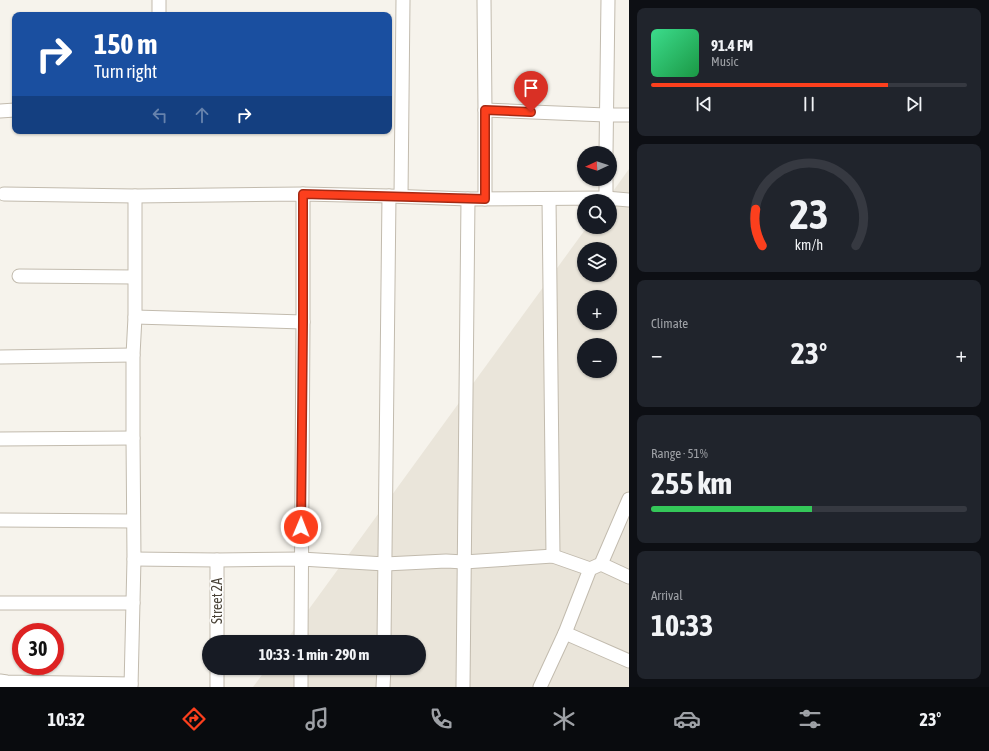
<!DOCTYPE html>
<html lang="en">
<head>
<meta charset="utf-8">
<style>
  :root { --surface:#171b24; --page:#20242c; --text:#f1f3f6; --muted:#9ea1a6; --line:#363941; --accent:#fc3f1d }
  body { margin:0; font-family:"Asap Condensed",sans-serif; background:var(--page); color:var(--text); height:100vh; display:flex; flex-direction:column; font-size:15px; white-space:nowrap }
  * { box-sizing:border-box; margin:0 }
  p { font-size:13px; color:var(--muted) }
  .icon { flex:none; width:22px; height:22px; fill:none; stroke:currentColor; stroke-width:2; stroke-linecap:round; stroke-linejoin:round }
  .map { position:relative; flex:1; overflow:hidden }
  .details { display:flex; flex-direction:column; gap:8px; padding:8px; background:#0d0f14; width:360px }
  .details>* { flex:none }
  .banner { position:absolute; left:12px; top:12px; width:380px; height:122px; border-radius:8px; box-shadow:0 1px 3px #0004; background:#1a4fa0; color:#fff; overflow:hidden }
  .needle { width:26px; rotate:267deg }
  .fabs { position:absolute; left:577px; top:146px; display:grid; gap:8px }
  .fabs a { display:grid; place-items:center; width:40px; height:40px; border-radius:50%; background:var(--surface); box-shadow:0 1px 3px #0004; font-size:20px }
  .speed { position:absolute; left:12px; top:623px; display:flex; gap:8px; font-size:20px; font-weight:700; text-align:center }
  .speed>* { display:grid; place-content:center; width:52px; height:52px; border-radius:50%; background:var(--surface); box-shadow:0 1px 3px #0004; line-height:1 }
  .speed .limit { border:6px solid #d22; background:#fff; color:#111 }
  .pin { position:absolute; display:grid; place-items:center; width:34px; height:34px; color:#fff; margin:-41px -17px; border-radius:50% 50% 50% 0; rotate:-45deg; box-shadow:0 0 4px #0007 }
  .pin .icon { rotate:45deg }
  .me { position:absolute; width:44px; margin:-22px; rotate:1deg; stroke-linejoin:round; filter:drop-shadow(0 0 3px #0008) }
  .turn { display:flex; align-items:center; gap:14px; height:84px; padding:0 16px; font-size:18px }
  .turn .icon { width:52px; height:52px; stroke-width:2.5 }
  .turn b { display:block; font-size:28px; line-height:34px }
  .lanes { display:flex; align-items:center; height:38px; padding:0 16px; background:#0003; justify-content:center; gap:20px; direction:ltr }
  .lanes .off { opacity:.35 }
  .big { font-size:30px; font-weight:700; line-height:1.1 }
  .details .widget { flex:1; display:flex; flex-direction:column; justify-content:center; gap:6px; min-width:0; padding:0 14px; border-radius:8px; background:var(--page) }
  .details .dial { align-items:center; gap:0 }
  .dial svg { height:104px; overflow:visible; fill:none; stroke:var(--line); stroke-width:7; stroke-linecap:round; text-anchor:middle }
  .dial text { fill:var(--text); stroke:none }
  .song { display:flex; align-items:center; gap:12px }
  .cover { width:48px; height:48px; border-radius:6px; background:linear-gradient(135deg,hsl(150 70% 55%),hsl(140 70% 35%)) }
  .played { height:4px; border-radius:2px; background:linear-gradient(90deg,var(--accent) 75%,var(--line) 75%) }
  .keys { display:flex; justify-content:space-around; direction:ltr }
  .heat { display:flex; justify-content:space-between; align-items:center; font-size:22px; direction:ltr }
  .charge { height:6px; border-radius:3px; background:linear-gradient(90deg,#34c759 51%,var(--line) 0) }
  .trip { position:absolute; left:202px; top:635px; width:224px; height:40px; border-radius:20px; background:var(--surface); box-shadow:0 1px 3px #0004; font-weight:700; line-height:40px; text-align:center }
  .tab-bar { display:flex; height:64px; justify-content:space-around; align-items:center; background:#090b0e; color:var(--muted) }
  .tab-bar .icon { width:28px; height:28px }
  .tab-bar .current { color:var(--accent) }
  .tab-bar b { font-size:18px; color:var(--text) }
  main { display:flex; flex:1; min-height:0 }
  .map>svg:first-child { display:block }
  .residential { fill:#eae5da; fill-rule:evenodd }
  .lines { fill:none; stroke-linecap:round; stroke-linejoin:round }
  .minor-casing { stroke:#c2bbae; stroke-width:15 }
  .minor { stroke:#fff; stroke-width:13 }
  .route-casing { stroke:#a42913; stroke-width:10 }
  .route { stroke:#fc3f1d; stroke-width:7 }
  .labels { text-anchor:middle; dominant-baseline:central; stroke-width:3; stroke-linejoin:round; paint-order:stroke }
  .street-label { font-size:14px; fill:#4b4439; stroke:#fff }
</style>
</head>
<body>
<main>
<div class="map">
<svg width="629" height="687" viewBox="0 0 629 687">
  <rect width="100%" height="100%" fill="#f6f3ec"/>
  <path class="residential" d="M 629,169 L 629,687 L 253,687 L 267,668 L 419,668 L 419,642 L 285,642 L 587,227 L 610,227 L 610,201 L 606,201 ZM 584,249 L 610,249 L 610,275 L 584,275 ZM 584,297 L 610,297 L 610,323 L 584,323 ZM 584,345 L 610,345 L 610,371 L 584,371 Z"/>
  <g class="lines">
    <g class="minor-casing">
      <g id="minor">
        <path d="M 159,0 L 159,15"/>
        <path d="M 484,0 L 485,110 L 485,199"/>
        <path d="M 485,110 L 606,115 L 629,115"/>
        <path d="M 0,111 L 15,110"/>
        <path d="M 606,153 L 608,0"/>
        <path d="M 4,194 L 135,196 L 303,194 L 389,196 L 468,199 L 606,198 L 629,200"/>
        <path d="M 401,196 L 403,0"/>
        <path d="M 606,198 L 606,179"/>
        <path d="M 549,199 L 553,556"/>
        <path d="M 19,276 L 134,277"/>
        <path d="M 135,317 L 303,322"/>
        <path d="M 0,357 L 133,355"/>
        <path d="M 0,439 L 133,438"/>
        <path d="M 0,520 L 133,521"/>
        <path d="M 134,559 L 217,560 L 301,559 L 385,564 L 446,561 L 464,562 L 553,556 L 590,569"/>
        <path d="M 601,564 L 629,577"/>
        <path d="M 0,603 L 133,603"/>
        <path d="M 565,633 L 629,661"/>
        <path d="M 217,642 L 217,560"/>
        <path d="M 301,642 L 303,322 L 303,194"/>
        <path d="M 384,642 L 389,196"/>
        <path d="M 0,681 L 7,682 L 131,684"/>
        <path d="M 131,687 L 134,559 L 133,438 L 133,355 L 135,317 L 135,196"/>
        <path d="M 217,687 L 217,668"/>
        <path d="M 301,687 L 301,668"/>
        <path d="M 383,687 L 384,668"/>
        <path d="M 463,687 L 468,199"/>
        <path d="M 540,687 L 565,633 L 590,569 L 601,564 L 629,499"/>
      </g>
    </g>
    <use href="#minor" class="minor"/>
  </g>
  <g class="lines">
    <g class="route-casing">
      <path id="route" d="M 301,527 L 303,322 L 303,194 L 485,199 L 485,110 L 531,112"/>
    </g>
    <use href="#route" class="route"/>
  </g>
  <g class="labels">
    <g class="street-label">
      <text transform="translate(217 601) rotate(-90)">Street 2A</text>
    </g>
  </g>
</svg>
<div class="fabs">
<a><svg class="needle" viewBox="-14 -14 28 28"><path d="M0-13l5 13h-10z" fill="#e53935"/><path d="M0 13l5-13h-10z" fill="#9ea1a6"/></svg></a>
<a><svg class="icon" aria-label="search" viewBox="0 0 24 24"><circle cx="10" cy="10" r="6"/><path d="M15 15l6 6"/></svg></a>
<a><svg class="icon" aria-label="layers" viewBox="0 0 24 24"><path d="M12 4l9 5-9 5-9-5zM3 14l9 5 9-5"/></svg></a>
<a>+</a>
<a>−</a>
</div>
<div class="speed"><div class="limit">30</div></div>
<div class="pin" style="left:531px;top:112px;background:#d93025"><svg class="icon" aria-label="arrive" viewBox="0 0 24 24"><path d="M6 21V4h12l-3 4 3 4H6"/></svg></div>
<svg class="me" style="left:301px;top:527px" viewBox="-20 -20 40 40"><circle r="17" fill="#fc3f1d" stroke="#fff" stroke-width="3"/><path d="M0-11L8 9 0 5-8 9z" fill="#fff"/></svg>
<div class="trip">10:33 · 1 min · 290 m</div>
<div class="banner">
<div class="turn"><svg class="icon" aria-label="right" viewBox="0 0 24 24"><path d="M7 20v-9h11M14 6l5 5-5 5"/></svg><div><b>150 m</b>Turn right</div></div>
<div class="lanes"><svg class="icon off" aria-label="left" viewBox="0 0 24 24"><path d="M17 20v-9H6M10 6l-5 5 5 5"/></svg><svg class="icon off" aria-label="ahead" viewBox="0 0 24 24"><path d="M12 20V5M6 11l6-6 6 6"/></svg><svg class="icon" aria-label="right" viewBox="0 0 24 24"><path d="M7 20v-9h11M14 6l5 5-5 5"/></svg></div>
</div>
</div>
<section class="details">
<div class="widget">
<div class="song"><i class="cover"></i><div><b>91.4 FM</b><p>Music</p></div></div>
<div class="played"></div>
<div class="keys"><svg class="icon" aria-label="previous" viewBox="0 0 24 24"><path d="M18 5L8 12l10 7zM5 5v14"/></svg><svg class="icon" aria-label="pause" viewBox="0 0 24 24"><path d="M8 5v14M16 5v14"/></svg><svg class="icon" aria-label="next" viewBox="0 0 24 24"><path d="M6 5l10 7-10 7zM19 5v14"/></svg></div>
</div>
<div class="widget dial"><svg viewBox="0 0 100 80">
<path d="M14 69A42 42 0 1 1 86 69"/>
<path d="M14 69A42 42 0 0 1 9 41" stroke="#fc3f1d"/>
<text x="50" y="56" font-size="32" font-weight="700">23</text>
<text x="50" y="72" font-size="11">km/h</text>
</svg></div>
<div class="widget"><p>Climate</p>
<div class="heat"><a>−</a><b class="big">23°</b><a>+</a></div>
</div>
<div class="widget"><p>Range · 51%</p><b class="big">255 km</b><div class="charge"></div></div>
<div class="widget"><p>Arrival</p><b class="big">10:33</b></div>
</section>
</main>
<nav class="tab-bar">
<b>10:32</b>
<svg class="icon current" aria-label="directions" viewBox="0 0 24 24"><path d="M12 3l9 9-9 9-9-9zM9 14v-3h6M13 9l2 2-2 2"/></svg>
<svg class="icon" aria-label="music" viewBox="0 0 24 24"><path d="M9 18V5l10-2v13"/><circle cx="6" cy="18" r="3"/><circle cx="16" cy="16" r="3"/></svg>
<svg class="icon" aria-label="phone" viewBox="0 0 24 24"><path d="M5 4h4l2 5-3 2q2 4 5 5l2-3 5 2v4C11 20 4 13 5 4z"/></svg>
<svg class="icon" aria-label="climate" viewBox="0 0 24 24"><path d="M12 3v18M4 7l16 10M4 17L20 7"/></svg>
<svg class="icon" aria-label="car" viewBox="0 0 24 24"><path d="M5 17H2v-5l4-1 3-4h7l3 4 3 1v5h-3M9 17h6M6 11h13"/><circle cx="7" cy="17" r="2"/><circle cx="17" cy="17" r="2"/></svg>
<svg class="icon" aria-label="filters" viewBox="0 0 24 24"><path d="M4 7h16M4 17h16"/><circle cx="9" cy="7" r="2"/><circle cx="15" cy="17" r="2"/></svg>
<b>23°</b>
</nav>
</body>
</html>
